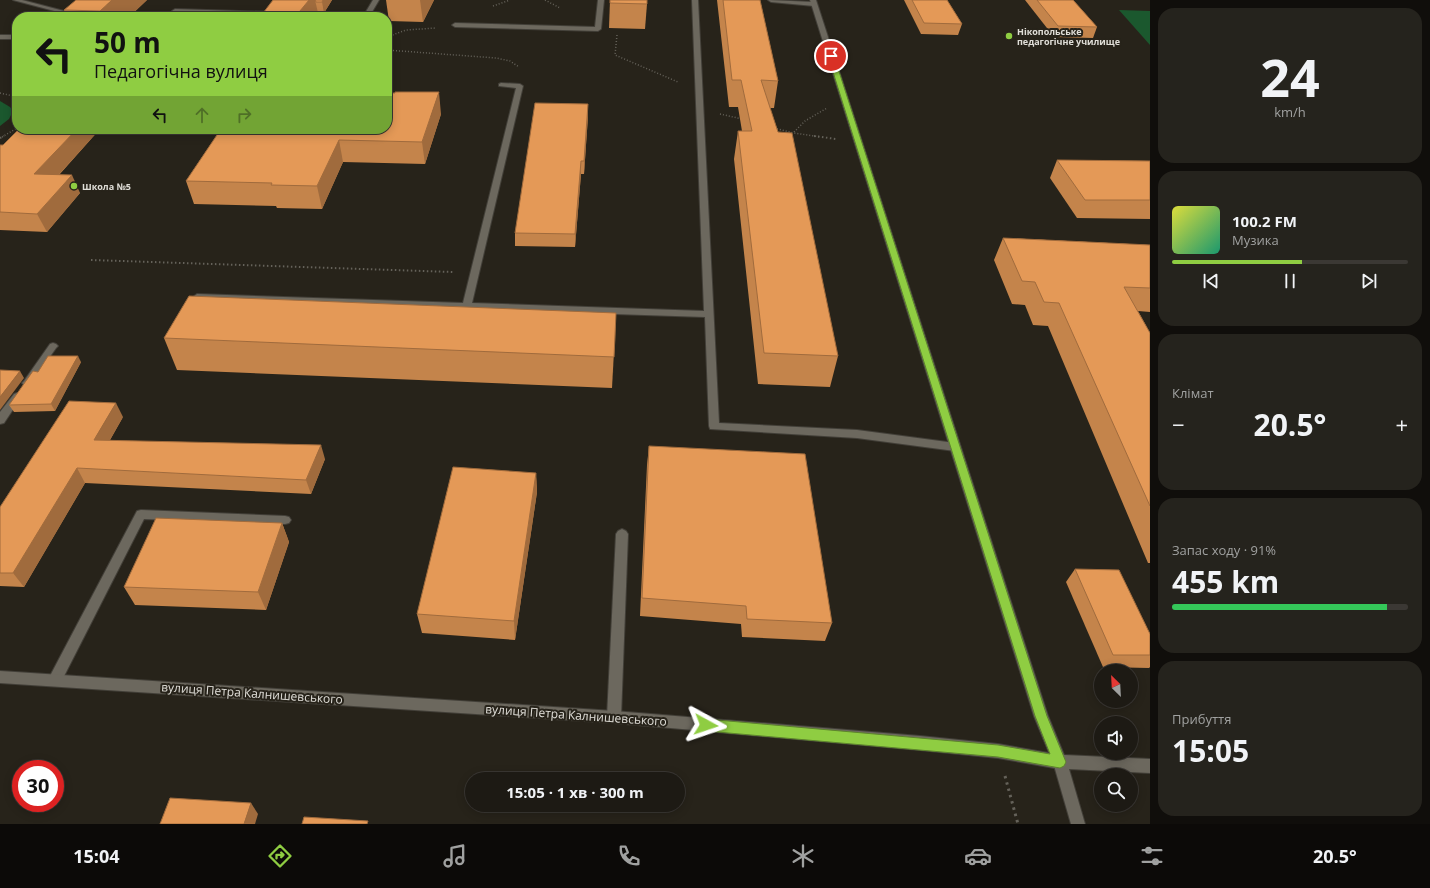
<!DOCTYPE html>
<html lang="uk">
<head>
<meta charset="utf-8">
<style>
  :root { --surface:#1d1a14; --page:#25231d; --text:#f1f3f6; --muted:#a0a1a0; --line:#3b3834; --accent:#8fcd42 }
  body { margin:0; font-family:"Open Sans",sans-serif; background:var(--page); color:var(--text); height:100vh; display:flex; flex-direction:column; font-size:15px; white-space:nowrap }
  * { box-sizing:border-box; margin:0 }
  p { font-size:13px; color:var(--muted) }
  .icon { flex:none; width:22px; height:22px; fill:none; stroke:currentColor; stroke-width:2; stroke-linecap:round; stroke-linejoin:round }
  .map { position:relative; flex:1; overflow:hidden }
  .details { display:flex; flex-direction:column; gap:8px; padding:8px; background:#100e0b; width:280px }
  .details>* { flex:none }
  .banner { position:absolute; left:12px; top:12px; width:380px; height:122px; border-radius:16px; box-shadow:0 2px 10px #0003,0 0 0 1px var(--line); background:#8fcd42; color:#111; overflow:hidden }
  .needle { width:26px; rotate:336deg }
  .fabs { position:absolute; left:1094px; top:664px; display:grid; gap:8px }
  .fabs a { display:grid; place-items:center; width:44px; height:44px; border-radius:50%; background:var(--surface); box-shadow:0 2px 10px #0003,0 0 0 1px var(--line); font-size:20px }
  .speed { position:absolute; left:12px; top:760px; display:flex; gap:8px; font-size:20px; font-weight:700; text-align:center }
  .speed>* { display:grid; place-content:center; width:52px; height:52px; border-radius:50%; background:var(--surface); box-shadow:0 2px 10px #0003,0 0 0 1px var(--line); line-height:1 }
  .speed .limit { border:6px solid #d22; background:#fff; color:#111 }
  .pin { position:absolute; display:grid; place-items:center; width:34px; height:34px; color:#fff; margin:-17px; border:2px solid #fff; border-radius:50%; box-shadow:0 1px 4px #0007 }
  .me { position:absolute; width:44px; margin:-22px; rotate:95deg; stroke-linejoin:round; filter:drop-shadow(0 0 3px #0008) }
  .turn { display:flex; align-items:center; gap:14px; height:84px; padding:0 16px; font-size:18px }
  .turn .icon { width:52px; height:52px; stroke-width:2.5 }
  .turn b { display:block; font-size:28px; line-height:34px }
  .lanes { display:flex; align-items:center; height:38px; padding:0 16px; background:#0003; justify-content:center; gap:20px; direction:ltr }
  .lanes .off { opacity:.35 }
  .big { font-size:30px; font-weight:700; line-height:1.1 }
  .details .widget { flex:1; display:flex; flex-direction:column; justify-content:center; gap:6px; min-width:0; padding:0 14px; border-radius:16px; background:var(--page) }
  .details .dial { align-items:center; gap:0 }
  .dial b { font-size:52px; line-height:1 }
  .song { display:flex; align-items:center; gap:12px }
  .cover { width:48px; height:48px; border-radius:6px; background:linear-gradient(135deg,hsl(60 70% 55%),hsl(160 70% 35%)) }
  .played { height:4px; border-radius:2px; background:linear-gradient(90deg,var(--accent) 55%,var(--line) 55%) }
  .keys { display:flex; justify-content:space-around; direction:ltr }
  .heat { display:flex; justify-content:space-between; align-items:center; font-size:22px; direction:ltr }
  .charge { height:6px; border-radius:3px; background:linear-gradient(90deg,#34c759 91%,var(--line) 0) }
  .trip { position:absolute; left:465px; top:772px; width:220px; height:40px; border-radius:20px; background:var(--surface); box-shadow:0 2px 10px #0003,0 0 0 1px var(--line); font-weight:700; line-height:40px; text-align:center }
  .dock { display:flex; height:64px; justify-content:space-around; align-items:center; background:#0c0a08; color:var(--muted) }
  .dock .icon { width:28px; height:28px }
  .dock .active { color:var(--accent) }
  .dock b { font-size:18px; color:var(--text) }
  main { display:flex; flex:1; min-height:0 }
  .map>svg:first-child { display:block }
  .green { fill:#1b582e }
  .lines { fill:none; stroke-linecap:round; stroke-linejoin:round }
  .lane-casing { stroke:#423f38; stroke-width:2 }
  .street-casing { stroke:#423f38; stroke-width:2 }
  .secondary-casing { stroke:#423f38; stroke-width:2 }
  .path-far2 { stroke:#65625a; stroke-width:1.5; stroke-dasharray:1 2; stroke-linecap:butt }
  .path-far1 { stroke:#65625a; stroke-width:2; stroke-dasharray:1.5 2.5; stroke-linecap:butt }
  .path { stroke:#65625a; stroke-width:3; stroke-dasharray:2.5 4; stroke-linecap:butt }
  .lane { fill:#6c685e; fill-rule:evenodd }
  .street { fill:#6c685e; fill-rule:evenodd }
  .secondary { fill:#6c685e; fill-rule:evenodd }
  .wall { fill:#c4844b }
  .shaded-wall { fill:#a06b3d }
  .building { fill:#e49957; stroke:#a06b3d }
  .route { fill:#8fcd42; stroke:#5d852b }
  .poi-dot { fill:#8fcd42; stroke:#27231a; stroke-width:1.5 }
  .labels { text-anchor:middle; dominant-baseline:central; stroke-width:4; stroke-linejoin:round; paint-order:stroke }
  .far-poi-label { font-size:9px; font-weight:bold; fill:#e0ded8; stroke:#27231a; text-anchor:start }
  .near-street-label { font-size:12px; fill:#e0ded8; stroke:#27231a }
</style>
</head>
<body>
<main>
<div class="map">
<svg width="1150" height="824" viewBox="0 0 1150 824">
  <rect width="100%" height="100%" fill="#27231a"/>
  <g class="green">
    <path d="M 1119,10 L 1150,11 L 1150,45 Z"/>
    <path d="M 0,101 L 10,107 L 13,111 L 9,119 L 0,126 Z"/>
  </g>
  <g class="lines">
    <g class="lane-casing">
      <g id="lane">
        <path d="M 13,0 L 22,0 L 87,17 L 77,17 Z"/>
        <path d="M 373,0 L 379,0 L 369,17 C 357,17 310,20 302,15 L 305,13 L 364,15 Z"/>
        <path d="M 598,0 L 604,0 L 601,29 L 598,31 L 455,27 L 452,25 L 455,23 L 595,27 Z"/>
        <path d="M 692,0 L 698,0 L 719,423 L 857,430 L 955,443 L 959,444 L 960,447 L 959,450 L 955,451 L 857,438 L 710,429 L 709,426 L 705,317 L 197,300 L 193,297 L 197,294 L 463,303 L 516,88 L 499,86 L 499,84 L 501,83 L 520,84 L 523,86 L 472,303 L 704,311 Z"/>
        <path d="M 768,0 L 814,2 L 817,4 L 814,6 L 771,2 Z"/>
        <path d="M 175,9 L 275,12 L 278,14 L 275,16 L 173,12 L 172,11 Z"/>
        <rect x="0" y="35" width="17" height="4"/>
        <path d="M 53,343 L 56,344 L 58,346 L 56,348 L 30,385 L 24,385 L 22,383 L 24,381 L 50,344 Z"/>
        <path d="M 17,393 L 22,396 L 4,423 L 0,424 L 0,412 L 14,394 Z"/>
        <path d="M 141,510 L 285,516 L 289,517 L 291,520 L 289,523 L 285,524 L 144,519 L 60,684 L 55,686 L 50,684 L 49,680 L 50,676 L 137,511 Z"/>
        <path d="M 622,529 L 626,531 L 628,534 L 621,717 L 619,721 L 614,723 L 609,721 L 607,717 L 616,534 L 618,531 Z"/>
      </g>
    </g>
    <g class="street-casing">
      <path id="street" d="M 0,671 L 614,711 L 920,736 L 998,744 L 1060,755 L 1065,757 L 1067,762 L 1065,767 L 1060,769 L 998,758 L 920,750 L 614,723 L 0,683 Z"/>
    </g>
    <g class="secondary-casing">
      <path id="secondary" d="M 810,0 L 816,0 L 1048,716 L 1064,755 L 1150,759 L 1150,773 L 1069,769 L 1085,824 L 1071,824 L 1053,762 L 1034,716 Z"/>
    </g>
    <g class="path-far2">
      <path d="M 545,0 L 560,8"/>
      <path d="M 493,6 L 510,0"/>
      <path d="M 617,35 L 615,55 L 678,82"/>
      <path d="M 387,37 L 406,30 L 436,28"/>
      <path d="M 387,50 L 496,58 L 510,61 L 519,67"/>
      <path d="M 0,93 L 17,97"/>
      <path d="M 720,114 L 742,119"/>
      <path d="M 774,128 L 794,133 L 821,137"/>
      <path d="M 794,132 L 805,121 L 827,108"/>
      <path d="M 2,137 L 17,128"/>
    </g>
    <g class="path-far1">
      <path d="M 814,136 L 836,139"/>
      <path d="M 0,138 L 4,136"/>
      <path d="M 91,260 L 453,272"/>
    </g>
    <path class="path" d="M 1005,776 L 1018,824"/>
    <use href="#lane" class="lane"/>
    <use href="#street" class="street"/>
    <use href="#secondary" class="secondary"/>
  </g>
  <g class="wall">
    <path d="M 147,0 L 129,17 L 67,17 L 64,10 Z"/>
    <path d="M 273,0 L 332,0 L 324,13 L 318,12 L 319,17 Z"/>
    <path d="M 386,0 L 434,0 L 423,22 L 389,21 Z"/>
    <path d="M 610,0 L 647,4 L 645,29 L 609,28 Z"/>
    <path d="M 717,0 L 760,0 L 778,81 L 774,108 L 770,108 L 838,356 L 830,387 L 758,384 L 734,159 L 738,131 L 742,131 L 738,107 L 729,107 Z"/>
    <path d="M 904,0 L 947,0 L 962,24 L 958,35 L 921,34 Z"/>
    <path d="M 1025,0 L 1073,0 L 1097,27 L 1093,38 L 1054,37 Z"/>
    <path d="M 441,114 L 425,164 L 343,162 L 322,209 L 277,208 L 276,206 L 194,204 L 186,181 L 221,129 L 387,129 Z"/>
    <path d="M 588,116 L 584,174 L 581,174 L 575,247 L 515,246 L 515,233 Z"/>
    <path d="M 19,129 L 100,129 L 59,175 L 80,193 L 47,232 L 0,230 L 0,145 L 3,145 Z"/>
    <path d="M 1057,160 L 1150,161 L 1150,219 L 1077,218 L 1050,178 Z"/>
    <path d="M 1003,238 L 1150,245 L 1150,312 L 1138,311 L 1150,333 L 1150,563 L 1148,563 L 1048,326 L 1033,325 L 1025,305 L 1012,304 L 994,260 Z"/>
    <path d="M 616,313 L 612,388 L 177,370 L 164,338 Z"/>
    <path d="M 81,362 L 55,411 L 14,412 L 9,405 L 38,372 Z"/>
    <path d="M 123,417 L 110,440 L 325,459 L 311,494 L 85,483 L 24,587 L 0,586 L 0,507 Z"/>
    <path d="M 649,446 L 832,623 L 825,641 L 742,637 L 741,624 L 640,616 L 647,465 Z"/>
    <path d="M 536,473 L 537,492 L 515,640 L 422,633 L 417,614 Z"/>
    <path d="M 282,523 L 289,542 L 266,610 L 135,605 L 124,587 Z"/>
    <path d="M 1075,569 L 1150,634 L 1150,667 L 1149,668 L 1103,667 L 1066,582 Z"/>
  </g>
  <g class="shaded-wall">
    <path d="M 112,0 L 147,0 L 129,17 L 102,17 L 100,11 Z"/>
    <path d="M 309,0 L 315,0 L 319,17 L 295,17 Z"/>
    <path d="M 323,0 L 332,0 L 324,13 L 322,2 Z"/>
    <path d="M 420,0 L 434,0 L 423,22 Z"/>
    <path d="M 439,92 L 441,114 L 425,164 L 422,142 Z"/>
    <path d="M 588,104 L 588,116 L 584,174 L 584,161 Z"/>
    <path d="M 77,129 L 100,129 L 43,192 L 34,174 Z"/>
    <path d="M 339,140 L 343,162 L 322,209 L 317,186 Z"/>
    <path d="M 581,161 L 581,174 L 575,247 L 575,234 Z"/>
    <path d="M 72,175 L 80,193 L 47,232 L 37,214 Z"/>
    <path d="M 616,313 L 615,344 L 612,388 L 614,357 Z"/>
    <path d="M 78,356 L 81,362 L 55,411 L 51,404 Z"/>
    <path d="M 20,371 L 24,378 L 0,410 L 0,397 Z"/>
    <path d="M 116,403 L 123,417 L 102,454 L 94,440 Z"/>
    <path d="M 321,445 L 325,459 L 311,494 L 306,480 Z"/>
    <path d="M 77,468 L 85,483 L 24,587 L 13,573 Z"/>
    <path d="M 536,473 L 537,492 L 515,640 L 514,621 Z"/>
    <path d="M 282,523 L 289,542 L 266,610 L 258,592 Z"/>
    <path d="M 251,803 L 258,814 L 255,824 L 244,824 Z"/>
  </g>
  <g class="building">
    <path d="M 76,0 L 112,0 L 100,11 L 64,10 Z"/>
    <path d="M 273,0 L 309,0 L 295,17 L 260,17 Z"/>
    <path d="M 315,0 L 323,0 L 322,2 L 316,2 Z"/>
    <path d="M 610,0 L 647,0 L 647,4 L 610,3 Z"/>
    <path d="M 723,0 L 760,0 L 778,81 L 761,80 L 778,132 L 792,133 L 838,356 L 764,353 L 738,131 L 752,131 L 741,80 L 732,80 Z"/>
    <path d="M 912,0 L 947,0 L 962,24 L 924,23 Z"/>
    <path d="M 1037,0 L 1073,0 L 1097,27 L 1058,26 Z"/>
    <path d="M 395,92 L 439,92 L 422,142 L 339,140 L 317,186 L 271,185 L 272,183 L 186,181 L 221,129 L 387,129 L 387,93 L 395,93 Z"/>
    <path d="M 535,103 L 588,104 L 584,161 L 581,161 L 575,234 L 515,233 Z"/>
    <path d="M 19,129 L 77,129 L 34,174 L 72,175 L 37,214 L 0,212 L 0,145 L 3,145 Z"/>
    <path d="M 1057,160 L 1150,161 L 1150,200 L 1085,200 Z"/>
    <path d="M 1003,238 L 1150,245 L 1150,288 L 1124,287 L 1150,333 L 1150,506 L 1059,303 L 1044,302 L 1035,282 L 1022,281 Z"/>
    <path d="M 189,296 L 616,313 L 614,357 L 164,338 Z"/>
    <path d="M 48,356 L 78,356 L 51,404 L 9,405 L 33,371 L 38,372 Z"/>
    <path d="M 0,370 L 20,371 L 0,397 Z"/>
    <path d="M 69,401 L 116,403 L 94,440 L 321,445 L 306,480 L 77,468 L 13,573 L 0,573 L 0,507 Z"/>
    <path d="M 649,446 L 805,454 L 832,623 L 747,619 L 746,606 L 642,598 Z"/>
    <path d="M 453,467 L 536,473 L 514,621 L 417,614 Z"/>
    <path d="M 156,518 L 282,523 L 258,592 L 124,587 Z"/>
    <path d="M 1075,569 L 1119,570 L 1150,634 L 1150,655 L 1113,655 Z"/>
    <path d="M 170,798 L 251,803 L 244,824 L 160,824 Z"/>
    <path d="M 304,817 L 368,821 L 367,824 L 302,824 Z"/>
  </g>
  <path class="route" d="M 831,55 L 834,56 L 1047,716 L 1066,762 L 1064,766 L 1060,768 L 998,757 L 706,731 L 702,729 L 700,725 L 702,721 L 706,719 L 998,745 L 1050,754 L 1035,716 L 828,56 Z"/>
  <g class="poi-dot">
    <circle cx="1009" cy="36" r="4"/>
    <circle cx="74" cy="186" r="4"/>
  </g>
  <g class="labels">
    <g class="far-poi-label">
      <text x="1017" y="31">Нікопольське<tspan x="1017" dy="10">педагогічне училище</tspan></text>
      <text x="82" y="186">Школа №5</text>
    </g>
    <g class="near-street-label">
      <text transform="translate(252 693) rotate(4)">вулиця Петра Калнишевського</text>
      <text transform="translate(576 715) rotate(4)">вулиця Петра Калнишевського</text>
    </g>
  </g>
</svg>
<div class="fabs">
<a><svg class="needle" viewBox="-14 -14 28 28"><path d="M0-13l5 13h-10z" fill="#e53935"/><path d="M0 13l5-13h-10z" fill="#a0a1a0"/></svg></a>
<a><svg class="icon" aria-label="sound" viewBox="0 0 24 24"><path d="M4 9h4l5-4v14l-5-4H4zM17 9q2 3 0 6"/></svg></a>
<a><svg class="icon" aria-label="search" viewBox="0 0 24 24"><circle cx="10" cy="10" r="6"/><path d="M15 15l6 6"/></svg></a>
</div>
<div class="speed"><div class="limit">30</div></div>
<div class="pin" style="left:831px;top:56px;background:#d93025"><svg class="icon" aria-label="arrive" viewBox="0 0 24 24"><path d="M6 21V4h12l-3 4 3 4H6"/></svg></div>
<svg class="me" style="left:706px;top:725px" viewBox="-20 -20 40 40"><path d="M0-17L14 15 0 8-14 15z" fill="#8fcd42" stroke="#fff" stroke-width="4"/></svg>
<div class="trip">15:05 · 1 хв · 300 m</div>
<div class="banner">
<div class="turn"><svg class="icon" aria-label="left" viewBox="0 0 24 24"><path d="M17 20v-9H6M10 6l-5 5 5 5"/></svg><div><b>50 m</b>Педагогічна вулиця</div></div>
<div class="lanes"><svg class="icon" aria-label="left" viewBox="0 0 24 24"><path d="M17 20v-9H6M10 6l-5 5 5 5"/></svg><svg class="icon off" aria-label="ahead" viewBox="0 0 24 24"><path d="M12 20V5M6 11l6-6 6 6"/></svg><svg class="icon off" aria-label="right" viewBox="0 0 24 24"><path d="M7 20v-9h11M14 6l5 5-5 5"/></svg></div>
</div>
</div>
<section class="details">
<div class="widget dial"><b>24</b><p>km/h</p></div>
<div class="widget">
<div class="song"><i class="cover"></i><div><b>100.2 FM</b><p>Музика</p></div></div>
<div class="played"></div>
<div class="keys"><svg class="icon" aria-label="previous" viewBox="0 0 24 24"><path d="M18 5L8 12l10 7zM5 5v14"/></svg><svg class="icon" aria-label="pause" viewBox="0 0 24 24"><path d="M8 5v14M16 5v14"/></svg><svg class="icon" aria-label="next" viewBox="0 0 24 24"><path d="M6 5l10 7-10 7zM19 5v14"/></svg></div>
</div>
<div class="widget"><p>Клімат</p>
<div class="heat"><a>−</a><b class="big">20.5°</b><a>+</a></div>
</div>
<div class="widget"><p>Запас ходу · 91%</p><b class="big">455 km</b><div class="charge"></div></div>
<div class="widget"><p>Прибуття</p><b class="big">15:05</b></div>
</section>
</main>
<nav class="dock">
<b>15:04</b>
<svg class="icon active" aria-label="directions" viewBox="0 0 24 24"><path d="M12 3l9 9-9 9-9-9zM9 14v-3h6M13 9l2 2-2 2"/></svg>
<svg class="icon" aria-label="music" viewBox="0 0 24 24"><path d="M9 18V5l10-2v13"/><circle cx="6" cy="18" r="3"/><circle cx="16" cy="16" r="3"/></svg>
<svg class="icon" aria-label="phone" viewBox="0 0 24 24"><path d="M5 4h4l2 5-3 2q2 4 5 5l2-3 5 2v4C11 20 4 13 5 4z"/></svg>
<svg class="icon" aria-label="climate" viewBox="0 0 24 24"><path d="M12 3v18M4 7l16 10M4 17L20 7"/></svg>
<svg class="icon" aria-label="car" viewBox="0 0 24 24"><path d="M5 17H2v-5l4-1 3-4h7l3 4 3 1v5h-3M9 17h6M6 11h13"/><circle cx="7" cy="17" r="2"/><circle cx="17" cy="17" r="2"/></svg>
<svg class="icon" aria-label="filters" viewBox="0 0 24 24"><path d="M4 7h16M4 17h16"/><circle cx="9" cy="7" r="2"/><circle cx="15" cy="17" r="2"/></svg>
<b>20.5°</b>
</nav>
</body>
</html>
